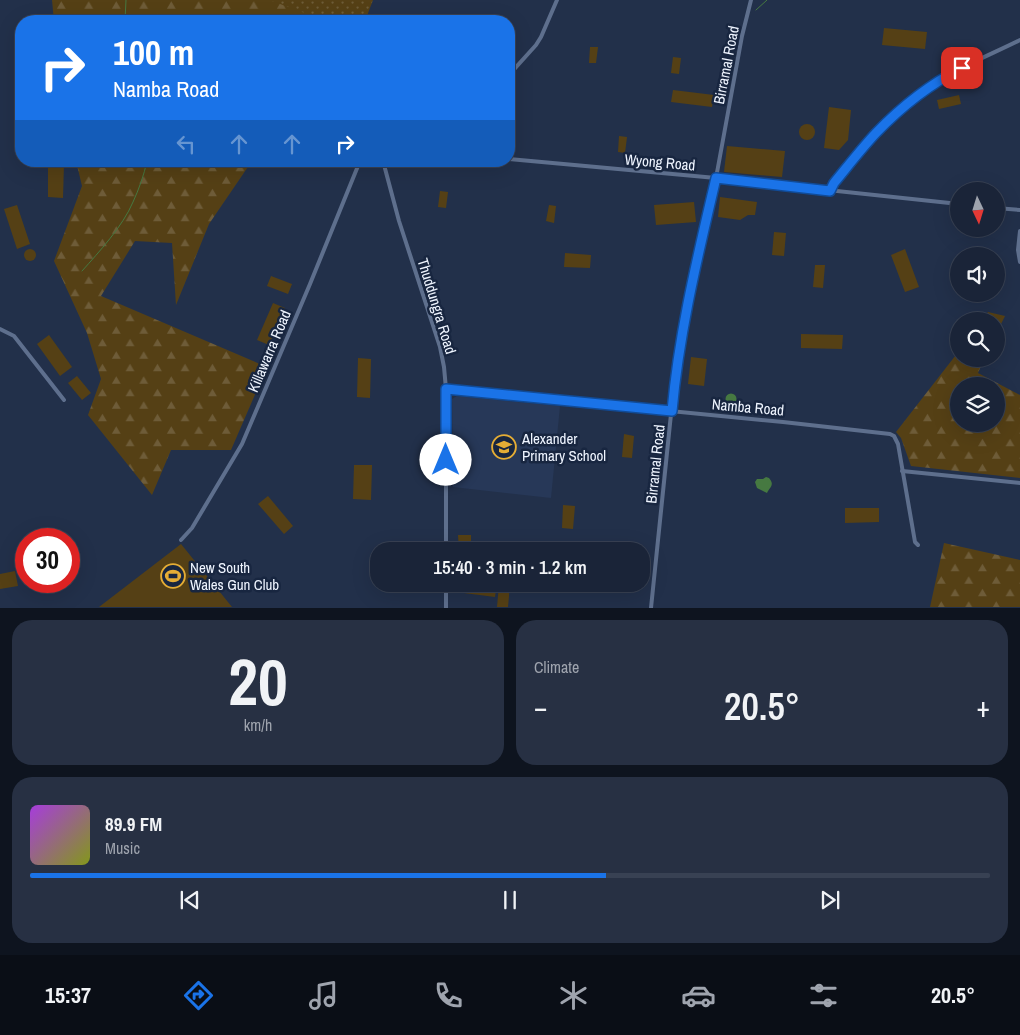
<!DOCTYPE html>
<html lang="en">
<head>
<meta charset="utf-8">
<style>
  :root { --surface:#1a2438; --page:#273043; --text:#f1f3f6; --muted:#9fa4ae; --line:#384153; --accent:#1a73e8 }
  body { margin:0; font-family:"Archivo Narrow",sans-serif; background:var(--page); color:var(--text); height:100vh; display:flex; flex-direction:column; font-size:19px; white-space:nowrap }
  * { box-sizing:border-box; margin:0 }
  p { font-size:16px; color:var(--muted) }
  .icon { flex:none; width:28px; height:28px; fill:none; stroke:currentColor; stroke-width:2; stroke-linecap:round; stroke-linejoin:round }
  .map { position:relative; height:608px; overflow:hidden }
  .panel { display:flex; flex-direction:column; gap:12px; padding:12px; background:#0e141f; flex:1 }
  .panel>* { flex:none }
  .top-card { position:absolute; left:15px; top:15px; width:500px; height:152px; border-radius:20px; box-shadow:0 5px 20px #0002,0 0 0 1px var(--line); background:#1a73e8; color:#fff; overflow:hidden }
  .needle { width:32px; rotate:176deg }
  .buttons { position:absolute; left:950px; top:182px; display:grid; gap:10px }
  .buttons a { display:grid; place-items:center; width:55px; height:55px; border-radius:50%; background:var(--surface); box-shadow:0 5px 20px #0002,0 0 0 1px var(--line); font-size:25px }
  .speed { position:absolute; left:15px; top:528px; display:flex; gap:10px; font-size:25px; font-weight:700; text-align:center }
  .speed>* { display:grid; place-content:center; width:65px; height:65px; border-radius:50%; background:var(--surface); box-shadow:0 5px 20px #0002,0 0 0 1px var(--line); line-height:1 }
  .speed .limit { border:8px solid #d22; background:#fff; color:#111 }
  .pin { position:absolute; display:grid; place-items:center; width:42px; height:42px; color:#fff; margin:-21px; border-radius:10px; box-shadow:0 2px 8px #0006 }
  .me { position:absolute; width:55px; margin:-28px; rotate:0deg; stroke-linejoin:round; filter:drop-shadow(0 0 4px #0008) }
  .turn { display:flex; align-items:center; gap:18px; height:105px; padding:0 15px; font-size:22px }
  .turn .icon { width:65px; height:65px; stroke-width:2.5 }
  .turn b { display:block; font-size:35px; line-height:42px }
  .lanes { display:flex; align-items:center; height:48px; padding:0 15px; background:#0003; justify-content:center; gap:25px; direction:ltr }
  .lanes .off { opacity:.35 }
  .big { font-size:38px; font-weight:600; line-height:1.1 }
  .panel .card { flex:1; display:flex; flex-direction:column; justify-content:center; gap:8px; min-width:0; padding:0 18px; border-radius:20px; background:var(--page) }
  .panel .dial { align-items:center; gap:0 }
  .dial b { font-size:65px; line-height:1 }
  .song { display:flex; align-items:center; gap:15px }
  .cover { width:60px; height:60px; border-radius:8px; background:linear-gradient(135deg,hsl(280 70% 55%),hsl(70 70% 35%)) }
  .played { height:5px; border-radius:2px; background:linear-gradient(90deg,var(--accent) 60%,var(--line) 60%) }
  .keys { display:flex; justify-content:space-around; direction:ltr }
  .heat { display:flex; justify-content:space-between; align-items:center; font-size:28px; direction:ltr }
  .panel .tiles { flex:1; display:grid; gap:12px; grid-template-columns:1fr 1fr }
  .card:last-child { grid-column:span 2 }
  .trip { position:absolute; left:370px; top:542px; width:280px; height:50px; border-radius:20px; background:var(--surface); box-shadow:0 5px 20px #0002,0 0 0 1px var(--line); font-weight:600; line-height:50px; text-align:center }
  .tab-bar { display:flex; height:80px; justify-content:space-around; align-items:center; background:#0a0e16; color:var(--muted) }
  .tab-bar .icon { width:35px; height:35px }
  .tab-bar .on { color:var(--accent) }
  .tab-bar b { font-size:22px; color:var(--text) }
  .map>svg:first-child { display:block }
  .built { fill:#273858 }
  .grass { fill:#554015 }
  .forest { fill:url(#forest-firs); fill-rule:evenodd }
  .park { fill:url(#park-dots) }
  .water { fill:#467941 }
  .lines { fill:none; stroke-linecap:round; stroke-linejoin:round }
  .stream { stroke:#467941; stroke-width:1 }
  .street { stroke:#5e6f8d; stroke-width:4 }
  .route-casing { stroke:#114b97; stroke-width:12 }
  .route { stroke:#1a73e8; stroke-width:9 }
  .labels { text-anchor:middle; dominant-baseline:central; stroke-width:5; stroke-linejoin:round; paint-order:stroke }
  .street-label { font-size:15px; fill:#eff5ff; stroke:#182640 }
  .poi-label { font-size:15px; fill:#eff5ff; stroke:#182640; text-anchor:start }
</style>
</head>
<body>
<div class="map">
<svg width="1020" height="608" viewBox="0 0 1020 608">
  <defs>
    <pattern id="forest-firs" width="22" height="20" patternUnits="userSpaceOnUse" patternTransform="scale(1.25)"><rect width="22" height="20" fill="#554015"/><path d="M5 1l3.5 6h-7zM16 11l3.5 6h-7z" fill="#6e5c38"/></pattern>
    <pattern id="park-dots" width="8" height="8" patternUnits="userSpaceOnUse" patternTransform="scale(1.25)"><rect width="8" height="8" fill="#554015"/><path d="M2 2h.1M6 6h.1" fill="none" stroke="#6e5c38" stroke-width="1.8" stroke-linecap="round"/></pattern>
  </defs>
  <rect width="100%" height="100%" fill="#22304a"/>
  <path class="built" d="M 457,396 L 560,406 L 551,498 L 453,487 L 452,399 Z"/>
  <g class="grass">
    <path d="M 884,28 L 927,32 L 925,49 L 882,45 Z"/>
    <path d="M 590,47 L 598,47 L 596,63 L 589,63 Z"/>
    <path d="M 673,57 L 681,58 L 679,74 L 671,73 Z"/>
    <path d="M 673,90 L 714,95 L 712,107 L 671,102 Z"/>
    <path d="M 959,95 L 961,104 L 939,109 L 937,100 Z"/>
    <path d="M 829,107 L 851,110 L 848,140 L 839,150 L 824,148 Z"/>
    <circle cx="807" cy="132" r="8"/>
    <path d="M 619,136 L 627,137 L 625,153 L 618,152 Z"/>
    <path d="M 727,146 L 785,151 L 782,177 L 724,172 Z"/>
    <path d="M 48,164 L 64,164 L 63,198 L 48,197 Z"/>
    <path d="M 440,191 L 448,192 L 446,208 L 438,207 Z"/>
    <path d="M 720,197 L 757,202 L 755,215 L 748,215 L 740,220 L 718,217 Z"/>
    <path d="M 694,202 L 696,222 L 656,225 L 654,205 Z"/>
    <path d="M 17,205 L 30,244 L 17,249 L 4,209 Z"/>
    <path d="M 549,205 L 556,206 L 554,223 L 546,221 Z"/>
    <path d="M 774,232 L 786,233 L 784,256 L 772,255 Z"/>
    <path d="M 905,249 L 919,287 L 905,292 L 891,255 Z"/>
    <circle cx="30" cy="255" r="6"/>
    <path d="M 565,253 L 591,255 L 590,268 L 564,267 Z"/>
    <path d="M 815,265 L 825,265 L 823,288 L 813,287 Z"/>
    <path d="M 271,276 L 292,284 L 288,294 L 267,286 Z"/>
    <path d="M 273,303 L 285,308 L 269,345 L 257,340 Z"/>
    <path d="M 801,334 L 843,335 L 842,349 L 801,348 Z"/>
    <path d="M 49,335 L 72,367 L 60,376 L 37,344 Z"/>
    <path d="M 691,357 L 707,359 L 704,386 L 688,384 Z"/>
    <path d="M 358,358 L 371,359 L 370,398 L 357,397 Z"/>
    <path d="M 77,376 L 91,393 L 82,400 L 68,383 Z"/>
    <path d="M 624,434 L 634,436 L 632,458 L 622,457 Z"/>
    <path d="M 354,465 L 372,465 L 371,500 L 353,499 Z"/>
    <path d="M 268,496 L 293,526 L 284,534 L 258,504 Z"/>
    <path d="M 563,505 L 575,506 L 573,529 L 562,528 Z"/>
    <path d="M 845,508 L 879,508 L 879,522 L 845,523 Z"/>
    <path d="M 458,535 L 471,535 L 471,551 L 459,551 Z"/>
    <path d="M 181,544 L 232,607 L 99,607 Z"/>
    <path d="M 15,571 L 18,586 L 0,589 L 0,574 Z"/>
    <path d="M 457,584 L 497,584 L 495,597 L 456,592 Z"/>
    <path d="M 499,584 L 510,585 L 508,607 L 497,607 Z"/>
  </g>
  <g class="forest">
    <path d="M 52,0 L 372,0 L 362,21 L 54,21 Z"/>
    <path d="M 76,161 L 252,161 L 209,224 L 176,305 L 172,243 L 135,241 L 101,296 L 267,367 L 231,450 L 171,450 L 152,495 L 88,415 L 101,379 L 87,333 L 54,261 L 82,186 Z"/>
    <path d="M 988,312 L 1005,316 L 996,334 L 996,321 L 981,321 Z"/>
    <path d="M 959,351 L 959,359 L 984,359 L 978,373 L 1020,395 L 1020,478 L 911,466 L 901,438 L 896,432 ZM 996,386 L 996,424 L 959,424 L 959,386 Z"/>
    <path d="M 944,543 L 1020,560 L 1020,607 L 930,607 Z"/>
  </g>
  <path class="park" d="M 269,0 L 373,0 L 365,21 L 327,21 Z"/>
  <g class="water">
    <circle cx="731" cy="399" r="5.5"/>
    <path d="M 766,477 L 769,478 C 775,485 770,487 767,493 L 757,488 L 755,482 L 757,479 L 763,479 Z"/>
  </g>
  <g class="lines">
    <g class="stream">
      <path d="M 756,10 L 767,0"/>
      <path d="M 125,21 L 126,0"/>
      <path d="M 82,271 C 99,252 123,226 133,202 C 139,189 144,175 147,161"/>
    </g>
    <g class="street">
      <path d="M 509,75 L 536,45 L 541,37 L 557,0"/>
      <path d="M 509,159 L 716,178 L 959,204"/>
      <path d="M 383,161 L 399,221 L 440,347 L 444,367 L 446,389 L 446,551"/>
      <path d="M 830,191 L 833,183 C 865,145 893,111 935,84 C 961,66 992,54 1020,40"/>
      <path d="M 996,208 L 1020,210"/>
      <path d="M 1020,262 L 1018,250 L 1020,231"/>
      <path d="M 0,329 L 14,336 L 64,400"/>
      <path d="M 446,389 L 783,422 L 890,434 L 894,436 L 898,444 L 915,542 L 918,545"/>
      <path d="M 902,471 L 1020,483"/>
      <path d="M 181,540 L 192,528 L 242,444 L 310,284 L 360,161"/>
      <path d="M 446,608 L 446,584"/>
      <path d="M 651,608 L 674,385 L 682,333 L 697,258 L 716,178 L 742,36 L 751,0"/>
    </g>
  </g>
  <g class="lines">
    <g class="route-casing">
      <path id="route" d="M 446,460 L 446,389 L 672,411 C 679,332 698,255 716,178 L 830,191 L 834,183 C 848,166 861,149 876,133 C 901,107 930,84 962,68"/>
    </g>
    <use href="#route" class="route"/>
  </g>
  <defs>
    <g id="school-ring" transform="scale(1.25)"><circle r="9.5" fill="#182640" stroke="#e5ad35" stroke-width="1.5"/><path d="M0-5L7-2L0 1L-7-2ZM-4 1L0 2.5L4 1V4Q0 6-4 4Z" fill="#e5ad35"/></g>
    <g id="stadium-ring" transform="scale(1.25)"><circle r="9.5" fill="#182640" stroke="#e5ad35" stroke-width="1.5"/><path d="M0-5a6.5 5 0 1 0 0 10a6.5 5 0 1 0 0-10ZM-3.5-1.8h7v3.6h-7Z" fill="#e5ad35"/></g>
  </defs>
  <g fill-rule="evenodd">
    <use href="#school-ring" x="504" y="447"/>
    <use href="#stadium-ring" x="173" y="576"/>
  </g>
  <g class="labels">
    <g class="street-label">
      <text transform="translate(726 65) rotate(-79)">Birramal Road</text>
      <text transform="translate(660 162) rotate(5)">Wyong Road</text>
      <text transform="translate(437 306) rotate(73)">Thuddungra Road</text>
      <text transform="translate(269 351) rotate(-67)">Killawarra Road</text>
      <text transform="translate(748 407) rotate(5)">Namba Road</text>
      <text transform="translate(655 464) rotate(-84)">Birramal Road</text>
    </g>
    <g class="poi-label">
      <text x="522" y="438">Alexander<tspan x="522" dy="17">Primary School</tspan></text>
      <text x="190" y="567">New South<tspan x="190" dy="17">Wales Gun Club</tspan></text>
    </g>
  </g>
</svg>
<div class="buttons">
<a><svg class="needle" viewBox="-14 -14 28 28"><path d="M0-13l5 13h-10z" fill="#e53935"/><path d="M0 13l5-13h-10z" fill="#9fa4ae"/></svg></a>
<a><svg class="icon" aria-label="sound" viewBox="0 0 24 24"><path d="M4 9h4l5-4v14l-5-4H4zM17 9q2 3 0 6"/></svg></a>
<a><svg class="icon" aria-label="search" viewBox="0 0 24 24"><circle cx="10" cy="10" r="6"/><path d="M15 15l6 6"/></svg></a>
<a><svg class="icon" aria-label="layers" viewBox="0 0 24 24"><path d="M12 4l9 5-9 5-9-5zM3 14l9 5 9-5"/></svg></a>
</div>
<div class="speed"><div class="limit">30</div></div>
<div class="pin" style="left:962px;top:68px;background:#d93025"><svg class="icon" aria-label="arrive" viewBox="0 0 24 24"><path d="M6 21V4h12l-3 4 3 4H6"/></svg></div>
<svg class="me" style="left:446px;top:460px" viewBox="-20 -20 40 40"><circle r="19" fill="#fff"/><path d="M0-13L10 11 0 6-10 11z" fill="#1a73e8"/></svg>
<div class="trip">15:40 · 3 min · 1.2 km</div>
<div class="top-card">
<div class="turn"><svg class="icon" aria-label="right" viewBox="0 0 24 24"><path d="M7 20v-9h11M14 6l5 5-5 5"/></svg><div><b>100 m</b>Namba Road</div></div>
<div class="lanes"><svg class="icon off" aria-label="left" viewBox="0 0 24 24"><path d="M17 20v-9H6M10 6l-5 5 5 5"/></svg><svg class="icon off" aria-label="ahead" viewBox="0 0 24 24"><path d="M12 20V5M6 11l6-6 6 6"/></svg><svg class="icon off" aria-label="ahead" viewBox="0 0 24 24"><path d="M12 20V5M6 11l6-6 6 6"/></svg><svg class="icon" aria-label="right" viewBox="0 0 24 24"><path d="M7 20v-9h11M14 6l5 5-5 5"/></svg></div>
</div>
</div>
<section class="panel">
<div class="tiles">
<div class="card dial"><b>20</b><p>km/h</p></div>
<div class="card"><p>Climate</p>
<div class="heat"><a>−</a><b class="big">20.5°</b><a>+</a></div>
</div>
<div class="card">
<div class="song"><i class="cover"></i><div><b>89.9 FM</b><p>Music</p></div></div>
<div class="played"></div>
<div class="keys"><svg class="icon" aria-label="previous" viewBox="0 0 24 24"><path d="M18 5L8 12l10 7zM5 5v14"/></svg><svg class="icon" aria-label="pause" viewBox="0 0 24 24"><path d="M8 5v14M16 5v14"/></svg><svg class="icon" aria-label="next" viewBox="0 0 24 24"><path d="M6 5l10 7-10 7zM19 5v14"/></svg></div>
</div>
</div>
</section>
<nav class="tab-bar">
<b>15:37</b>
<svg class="icon on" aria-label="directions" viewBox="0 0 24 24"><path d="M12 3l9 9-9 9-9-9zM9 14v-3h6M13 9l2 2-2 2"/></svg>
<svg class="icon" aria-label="music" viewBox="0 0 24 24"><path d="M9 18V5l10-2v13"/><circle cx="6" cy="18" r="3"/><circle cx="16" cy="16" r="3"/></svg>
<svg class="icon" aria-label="phone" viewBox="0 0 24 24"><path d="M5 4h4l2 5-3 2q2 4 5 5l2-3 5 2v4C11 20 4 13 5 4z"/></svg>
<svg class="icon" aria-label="climate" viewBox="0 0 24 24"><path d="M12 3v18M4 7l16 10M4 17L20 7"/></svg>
<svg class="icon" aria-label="car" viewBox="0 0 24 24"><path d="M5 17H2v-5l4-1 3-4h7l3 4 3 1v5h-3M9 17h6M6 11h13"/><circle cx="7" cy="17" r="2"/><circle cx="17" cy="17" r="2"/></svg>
<svg class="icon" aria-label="filters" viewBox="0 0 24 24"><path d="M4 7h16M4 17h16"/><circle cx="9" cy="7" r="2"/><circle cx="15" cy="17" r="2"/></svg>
<b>20.5°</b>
</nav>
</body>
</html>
